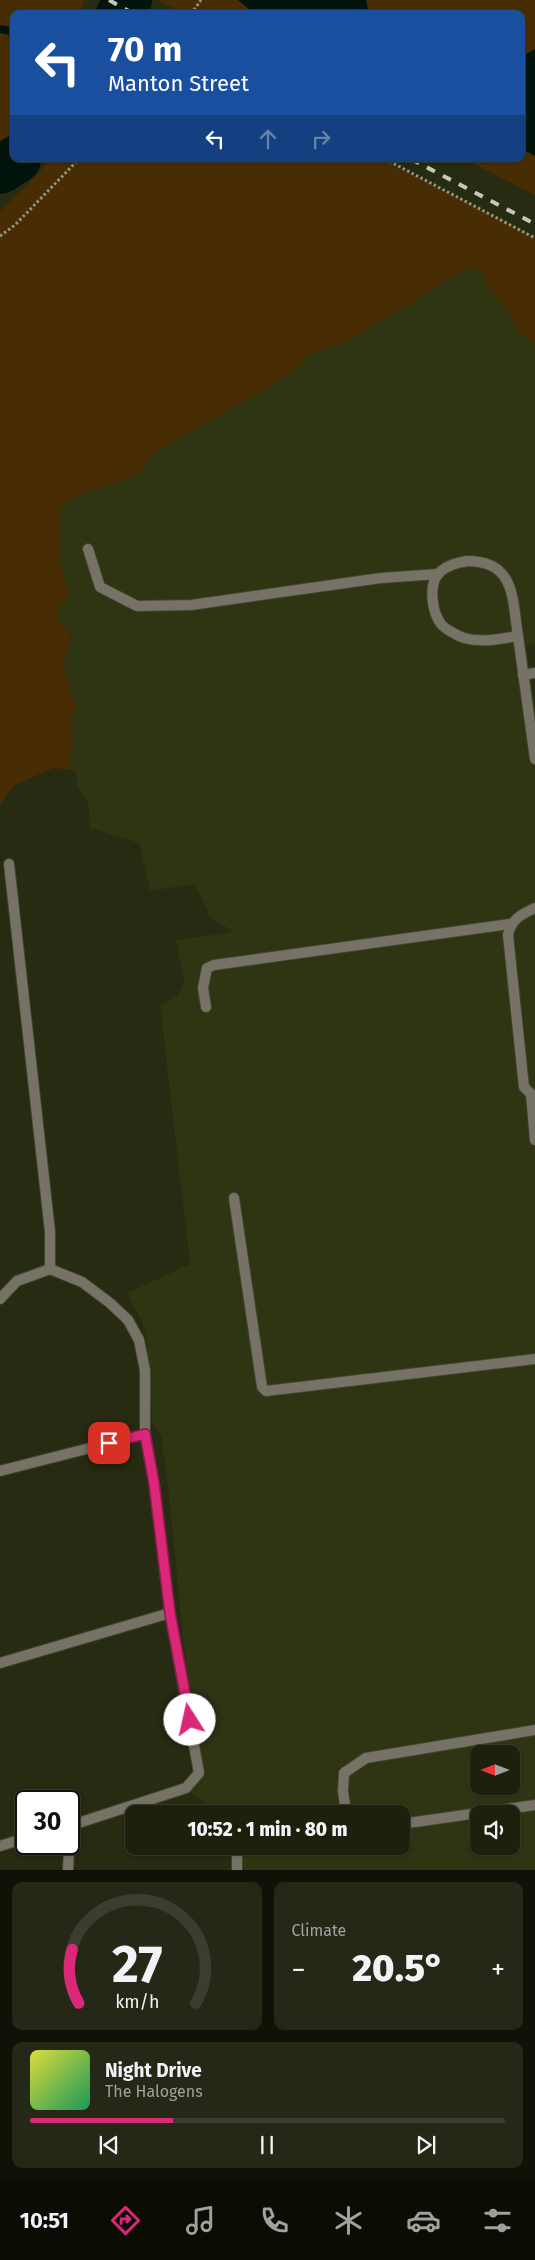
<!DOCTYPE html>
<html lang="en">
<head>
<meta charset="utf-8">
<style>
  :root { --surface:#1c200d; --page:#252816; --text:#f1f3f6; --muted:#a0a39d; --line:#3a3e2e; --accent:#db2777 }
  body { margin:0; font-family:"Fira Sans",sans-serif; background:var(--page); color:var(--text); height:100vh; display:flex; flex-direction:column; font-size:19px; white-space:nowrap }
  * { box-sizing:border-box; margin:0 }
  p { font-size:16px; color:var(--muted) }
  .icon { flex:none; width:28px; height:28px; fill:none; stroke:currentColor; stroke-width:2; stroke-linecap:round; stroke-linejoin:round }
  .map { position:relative; height:1870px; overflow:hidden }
  .sheet { display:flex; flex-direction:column; gap:12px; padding:12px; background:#0f1207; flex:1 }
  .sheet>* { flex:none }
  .hud { position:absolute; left:10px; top:10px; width:515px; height:152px; border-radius:10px; box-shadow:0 1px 4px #0004,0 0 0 1px var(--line); background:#1a4fa0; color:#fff; overflow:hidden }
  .needle { width:32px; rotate:270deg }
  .controls { position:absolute; left:470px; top:1745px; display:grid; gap:10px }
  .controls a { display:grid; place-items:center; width:50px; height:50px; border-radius:10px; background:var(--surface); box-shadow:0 1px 4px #0004,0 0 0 1px var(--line); font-size:25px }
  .speed { position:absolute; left:15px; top:1790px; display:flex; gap:10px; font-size:25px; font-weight:700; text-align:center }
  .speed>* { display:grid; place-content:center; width:65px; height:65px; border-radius:50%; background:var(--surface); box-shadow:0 1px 4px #0004,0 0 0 1px var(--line); line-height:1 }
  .speed .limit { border:2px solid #111; border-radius:8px; background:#fff; color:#111 }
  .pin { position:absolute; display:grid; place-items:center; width:42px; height:42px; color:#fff; margin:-21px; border-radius:10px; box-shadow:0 2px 8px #0006 }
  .me { position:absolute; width:55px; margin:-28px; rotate:350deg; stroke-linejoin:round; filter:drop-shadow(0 0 4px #0008) }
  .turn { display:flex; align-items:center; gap:18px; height:105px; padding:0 15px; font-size:22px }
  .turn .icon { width:65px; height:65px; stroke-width:2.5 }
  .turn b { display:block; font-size:35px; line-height:42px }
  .lanes { display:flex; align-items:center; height:48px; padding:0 15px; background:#0003; justify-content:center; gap:25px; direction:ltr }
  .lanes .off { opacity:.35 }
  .big { font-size:38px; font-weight:800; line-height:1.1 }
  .sheet .card { flex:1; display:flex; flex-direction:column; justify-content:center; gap:8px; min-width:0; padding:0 18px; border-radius:10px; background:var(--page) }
  .sheet .dial { align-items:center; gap:0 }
  .dial svg { height:130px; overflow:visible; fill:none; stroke:var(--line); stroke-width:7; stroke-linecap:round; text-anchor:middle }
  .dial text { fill:var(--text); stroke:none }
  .song { display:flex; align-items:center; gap:15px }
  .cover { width:60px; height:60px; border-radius:8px; background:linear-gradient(135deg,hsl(60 70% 55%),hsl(150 70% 35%)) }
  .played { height:5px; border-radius:2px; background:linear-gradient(90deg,var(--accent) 30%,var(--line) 30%) }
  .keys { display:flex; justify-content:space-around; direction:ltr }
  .heat { display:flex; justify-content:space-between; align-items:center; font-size:28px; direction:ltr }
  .sheet .tiles { flex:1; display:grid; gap:12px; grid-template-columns:1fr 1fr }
  .card:last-child { grid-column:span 2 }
  .trip { position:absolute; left:125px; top:1805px; width:285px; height:50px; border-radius:10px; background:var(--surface); box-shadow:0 1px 4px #0004,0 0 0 1px var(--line); font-weight:800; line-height:50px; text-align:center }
  .tab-bar { display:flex; height:80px; justify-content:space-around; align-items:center; background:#0b0d05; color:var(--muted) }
  .tab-bar .icon { width:35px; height:35px }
  .tab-bar .selected { color:var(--accent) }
  .tab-bar b { font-size:22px; color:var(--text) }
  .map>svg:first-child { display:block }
  .built { fill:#2f3413; fill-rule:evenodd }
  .green { fill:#482c03 }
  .water { fill:#02150c }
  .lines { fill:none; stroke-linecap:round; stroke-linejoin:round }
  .stream { stroke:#02150c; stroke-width:8 }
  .river { stroke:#02150c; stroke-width:48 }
  .service-casing { stroke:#41462e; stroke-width:12 }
  .minor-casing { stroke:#41462e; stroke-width:12 }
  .path { stroke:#929682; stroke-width:3; stroke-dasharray:2.5 2.5; stroke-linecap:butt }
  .service { stroke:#767366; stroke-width:10 }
  .minor { stroke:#767366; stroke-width:10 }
  .rail { stroke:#c4c8b6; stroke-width:4; stroke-dasharray:9 9; stroke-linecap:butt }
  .route-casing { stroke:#8e194d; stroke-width:12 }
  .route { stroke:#db2777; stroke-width:9 }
</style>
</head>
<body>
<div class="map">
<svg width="535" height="1870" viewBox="0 0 535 1870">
  <rect width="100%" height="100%" fill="#262b11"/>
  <path class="built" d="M 469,266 L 483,273 L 486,283 L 512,317 L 519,335 L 534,342 L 535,349 L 535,644 L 526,646 L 535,704 L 535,1870 L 241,1870 L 243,1853 L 227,1846 L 401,1846 L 401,1814 L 213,1814 L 210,1807 L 185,1787 L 196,1766 L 167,1478 L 161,1436 L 152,1422 L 147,1341 L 142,1322 L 127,1293 L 190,1264 L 160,1005 L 178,996 L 184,980 L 176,940 L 234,932 L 210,917 L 195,884 L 150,891 L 139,843 L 90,828 L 88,800 L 78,788 L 75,770 L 72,770 L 68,762 L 74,740 L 70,717 L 76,708 L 63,667 L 72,636 L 57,618 L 59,606 L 69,596 L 60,564 L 59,508 L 71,499 L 142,472 L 151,455 L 291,374 L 308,355 L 346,342 ZM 479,1754 L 511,1754 L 511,1786 L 479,1786 ZM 479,1814 L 511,1814 L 511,1846 L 479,1846 Z"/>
  <g class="green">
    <path d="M 0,0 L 85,0 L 78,14 L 14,14 L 14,130 L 0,144 Z"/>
    <path d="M 157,0 L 238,0 L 255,14 L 184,14 Z"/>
    <path d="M 366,0 L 535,0 L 535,49 L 521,57 L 521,14 L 369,14 Z"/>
    <path d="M 521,148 L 535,156 L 535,195 L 464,159 L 521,159 Z"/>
    <path d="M 50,159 L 381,159 L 535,237 L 535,349 L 534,342 L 519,335 L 512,317 L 486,283 L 483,273 L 469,267 L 346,342 L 308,355 L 291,374 L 151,455 L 143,472 L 71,499 L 59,508 L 60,564 L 69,596 L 59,606 L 57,618 L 72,636 L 63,667 L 76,708 L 70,717 L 74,740 L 68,762 L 72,770 L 53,768 L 13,786 L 0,805 L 0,211 L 34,178 Z"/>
  </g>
  <g class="water">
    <path d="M 238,0 L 366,0 L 369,14 L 255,14 Z"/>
    <path d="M 535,49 L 535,156 L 521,148 L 521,57 Z"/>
  </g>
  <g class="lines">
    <path class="stream" d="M 0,29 L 14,32"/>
    <g class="river">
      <path d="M 120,14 L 128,0"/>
      <path d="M 0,170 L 17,159"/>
    </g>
    <g class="service-casing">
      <g id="service">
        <path d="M 88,549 L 100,587 L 137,606 L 191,605 L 381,578 L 438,574"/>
        <path d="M 523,675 L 535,673"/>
        <path d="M 535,908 C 521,914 511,920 508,935 L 524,1087 L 531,1094 L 535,1096"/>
        <path d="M 206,1007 L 203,988 L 207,968 L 214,965 L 510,924"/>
        <path d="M 531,1094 L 535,1140"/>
        <path d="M 234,1198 L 262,1387 L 266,1391 L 535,1359"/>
        <path d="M 346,1814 L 343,1791 L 344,1773 L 366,1758 L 535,1730"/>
        <path d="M 401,1824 L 535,1805"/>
        <path d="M 237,1870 L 237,1846"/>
      </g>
    </g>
    <g class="minor-casing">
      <g id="minor">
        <path d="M 467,561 C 516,561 512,599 518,636 C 500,639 482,643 464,638 C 458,636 445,629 441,624 C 432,612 428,585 439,573 C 447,565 457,563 467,561 Z"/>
        <path d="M 518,636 L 535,759"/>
        <path d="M 9,864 L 50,1232 L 50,1269"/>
        <path d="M 0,1299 L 17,1281 L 50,1269 L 82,1282 L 110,1303 L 128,1320 L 139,1340 L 145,1370 L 145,1434 L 154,1483 L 170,1613 L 199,1773 L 186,1788 L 69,1826"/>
        <path d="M 0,1471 L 145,1434"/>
        <path d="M 0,1663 L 170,1613"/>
        <path d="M 0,1846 L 26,1838"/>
        <path d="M 68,1870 L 70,1826"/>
      </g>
    </g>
    <g class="path">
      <path d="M 191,14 L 201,0"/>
      <path d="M 385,159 L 535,238"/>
      <path d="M 0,236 L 15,225 L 79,159"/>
    </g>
    <use href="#service" class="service"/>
    <use href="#minor" class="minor"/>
    <g class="rail">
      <path d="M 109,0 L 134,14"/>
      <path d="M 411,159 L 535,224"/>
    </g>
  </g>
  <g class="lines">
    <g class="route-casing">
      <path id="route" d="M 109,1443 L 145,1434 L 154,1483 L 170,1613 L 190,1720"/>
    </g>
    <use href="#route" class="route"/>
  </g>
</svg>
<div class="controls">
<a><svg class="needle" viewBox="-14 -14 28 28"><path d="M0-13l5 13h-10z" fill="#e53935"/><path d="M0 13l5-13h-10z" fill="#a0a39d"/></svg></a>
<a><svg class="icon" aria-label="sound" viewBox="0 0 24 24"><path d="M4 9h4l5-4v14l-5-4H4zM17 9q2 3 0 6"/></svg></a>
</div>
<div class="speed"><div class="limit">30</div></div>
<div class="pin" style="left:109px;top:1443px;background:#d93025"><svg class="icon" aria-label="arrive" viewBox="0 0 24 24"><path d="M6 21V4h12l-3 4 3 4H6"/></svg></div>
<svg class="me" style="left:190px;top:1720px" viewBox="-20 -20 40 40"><circle r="19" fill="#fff"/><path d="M0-13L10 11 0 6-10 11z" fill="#db2777"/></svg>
<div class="trip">10:52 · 1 min · 80 m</div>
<div class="hud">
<div class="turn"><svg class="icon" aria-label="left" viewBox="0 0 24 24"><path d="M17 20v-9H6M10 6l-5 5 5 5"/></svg><div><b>70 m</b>Manton Street</div></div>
<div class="lanes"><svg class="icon" aria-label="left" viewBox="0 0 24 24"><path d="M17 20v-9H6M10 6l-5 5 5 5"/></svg><svg class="icon off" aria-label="ahead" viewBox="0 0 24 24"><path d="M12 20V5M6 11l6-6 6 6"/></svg><svg class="icon off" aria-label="right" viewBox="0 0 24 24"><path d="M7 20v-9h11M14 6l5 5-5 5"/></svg></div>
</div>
</div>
<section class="sheet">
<div class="tiles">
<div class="card dial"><svg viewBox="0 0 100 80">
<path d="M14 69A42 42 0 1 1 86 69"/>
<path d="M14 69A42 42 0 0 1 10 36" stroke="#db2777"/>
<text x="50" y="56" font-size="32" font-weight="700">27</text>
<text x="50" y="72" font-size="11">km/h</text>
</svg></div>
<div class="card"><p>Climate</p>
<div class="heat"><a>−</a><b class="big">20.5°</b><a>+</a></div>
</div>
<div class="card">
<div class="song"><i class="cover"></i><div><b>Night Drive</b><p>The Halogens</p></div></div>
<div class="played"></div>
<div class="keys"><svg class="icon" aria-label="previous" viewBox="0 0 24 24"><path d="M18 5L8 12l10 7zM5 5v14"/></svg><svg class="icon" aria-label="pause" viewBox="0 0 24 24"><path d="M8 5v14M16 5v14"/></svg><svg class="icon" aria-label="next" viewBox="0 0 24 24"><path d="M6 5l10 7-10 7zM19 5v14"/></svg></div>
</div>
</div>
</section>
<nav class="tab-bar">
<b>10:51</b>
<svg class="icon selected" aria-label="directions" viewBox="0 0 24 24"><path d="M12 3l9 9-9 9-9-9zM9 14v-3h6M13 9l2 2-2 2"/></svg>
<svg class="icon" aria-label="music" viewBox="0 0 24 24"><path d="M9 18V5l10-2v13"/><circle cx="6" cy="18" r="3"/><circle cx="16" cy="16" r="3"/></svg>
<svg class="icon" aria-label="phone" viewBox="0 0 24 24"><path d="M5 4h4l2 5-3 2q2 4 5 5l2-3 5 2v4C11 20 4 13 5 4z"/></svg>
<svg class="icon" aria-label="climate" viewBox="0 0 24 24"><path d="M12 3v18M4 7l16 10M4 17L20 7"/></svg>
<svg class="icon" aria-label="car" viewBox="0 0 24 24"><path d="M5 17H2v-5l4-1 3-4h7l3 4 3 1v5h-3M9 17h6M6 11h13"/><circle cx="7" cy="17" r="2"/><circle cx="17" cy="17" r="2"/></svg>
<svg class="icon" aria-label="filters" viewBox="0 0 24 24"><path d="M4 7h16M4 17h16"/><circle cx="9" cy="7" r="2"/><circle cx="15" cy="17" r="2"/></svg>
</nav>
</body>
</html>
